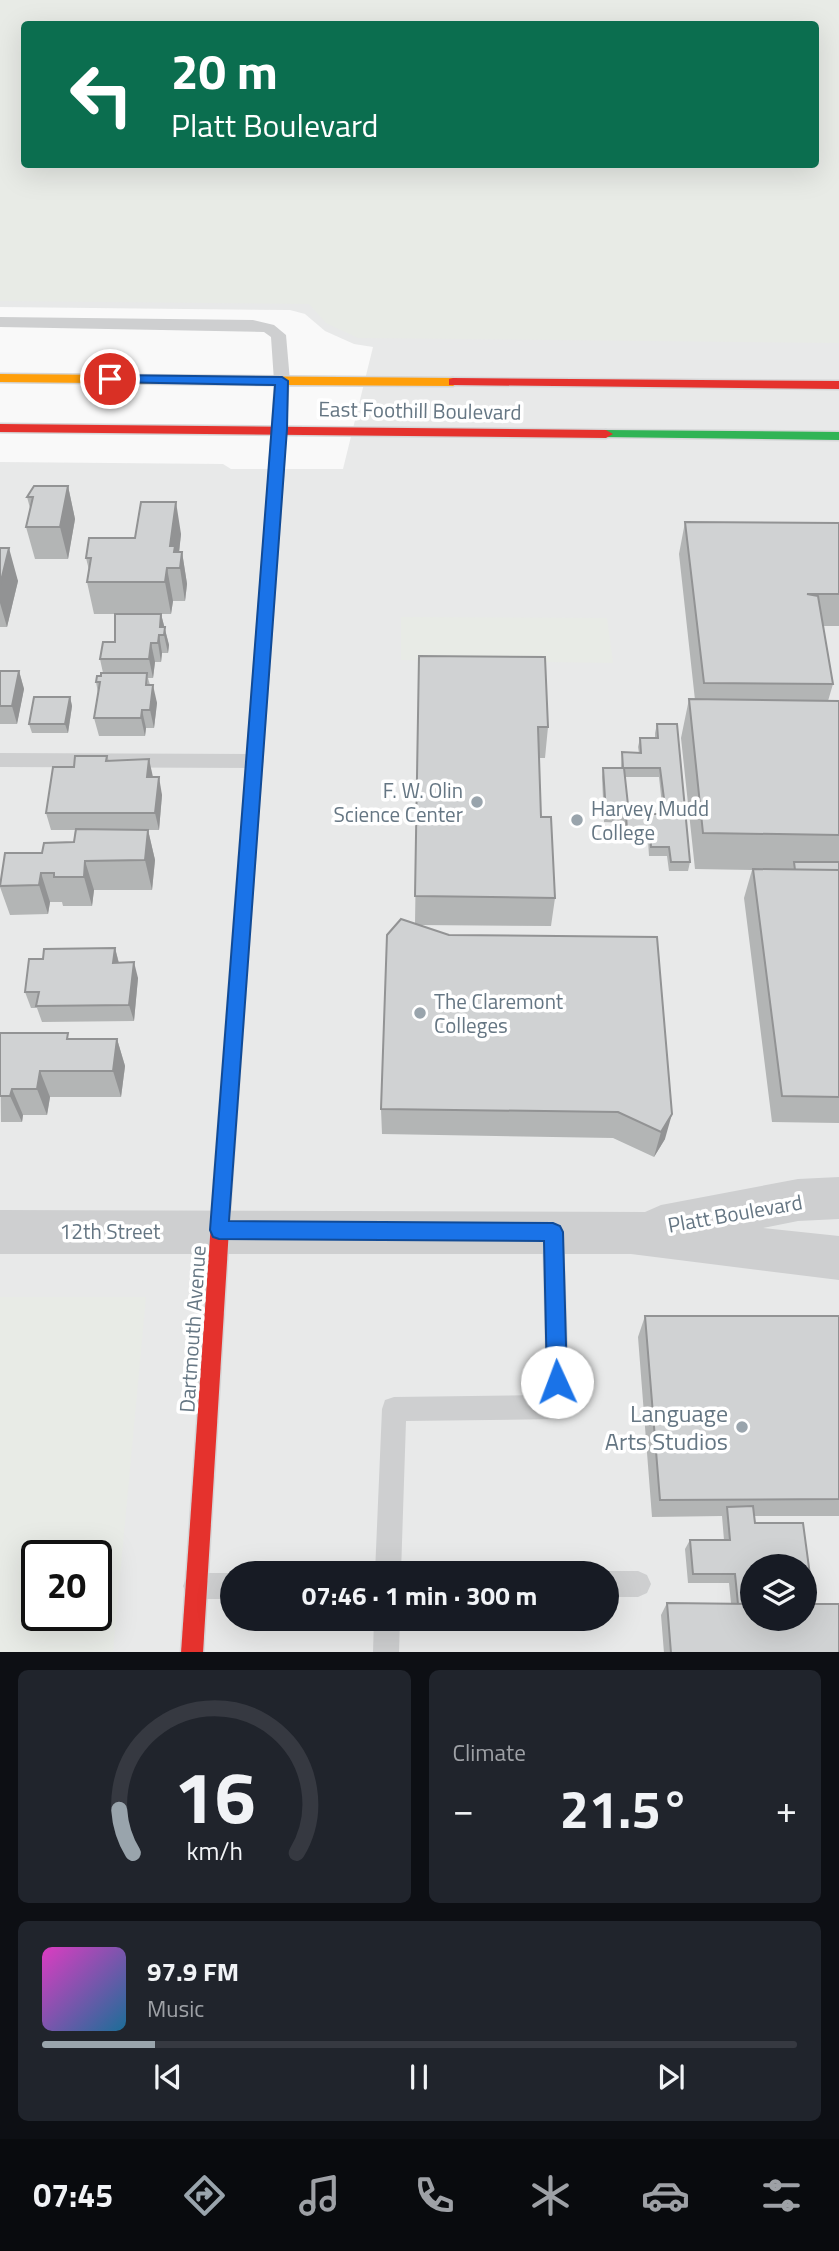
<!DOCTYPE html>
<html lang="en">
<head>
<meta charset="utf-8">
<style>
  :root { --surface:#171b24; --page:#20242c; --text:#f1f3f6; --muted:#9ea1a6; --line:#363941; --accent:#99a4ac }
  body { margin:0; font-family:"Titillium Web",sans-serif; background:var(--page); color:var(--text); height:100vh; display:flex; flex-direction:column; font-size:26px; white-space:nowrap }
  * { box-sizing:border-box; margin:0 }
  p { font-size:23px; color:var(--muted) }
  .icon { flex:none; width:38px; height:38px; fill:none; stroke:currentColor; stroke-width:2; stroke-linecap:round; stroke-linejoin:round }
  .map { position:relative; height:1652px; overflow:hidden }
  .sheet { display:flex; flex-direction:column; gap:18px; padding:18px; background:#0d0f14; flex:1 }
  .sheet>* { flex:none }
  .hud { position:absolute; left:21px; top:21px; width:798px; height:147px; border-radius:7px; box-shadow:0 7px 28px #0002; background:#0b6e4f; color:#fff; overflow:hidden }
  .controls { position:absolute; left:740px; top:1554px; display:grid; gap:14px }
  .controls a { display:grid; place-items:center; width:77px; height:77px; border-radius:50%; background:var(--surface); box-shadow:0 7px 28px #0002; font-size:35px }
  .speed { position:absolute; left:21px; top:1540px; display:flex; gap:14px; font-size:35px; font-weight:700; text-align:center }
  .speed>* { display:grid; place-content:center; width:91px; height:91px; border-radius:50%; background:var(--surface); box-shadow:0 7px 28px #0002; line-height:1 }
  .speed .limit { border:4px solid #111; border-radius:10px; background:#fff; color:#111 }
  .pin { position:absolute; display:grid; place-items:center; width:60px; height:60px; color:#fff; margin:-30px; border:4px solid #fff; border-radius:50%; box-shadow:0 2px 7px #0007 }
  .me { position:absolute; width:77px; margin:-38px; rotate:358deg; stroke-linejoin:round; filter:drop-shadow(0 0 5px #0008) }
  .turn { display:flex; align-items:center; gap:24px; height:147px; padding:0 35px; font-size:32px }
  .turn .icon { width:91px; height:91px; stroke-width:2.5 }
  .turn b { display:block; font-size:49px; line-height:60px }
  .big { font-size:52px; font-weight:700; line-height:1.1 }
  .sheet .card { flex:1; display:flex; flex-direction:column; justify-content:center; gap:10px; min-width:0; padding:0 24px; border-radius:10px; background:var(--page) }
  .sheet .dial { align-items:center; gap:0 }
  .dial svg { height:182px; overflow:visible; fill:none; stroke:var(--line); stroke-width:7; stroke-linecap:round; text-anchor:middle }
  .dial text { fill:var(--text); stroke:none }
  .song { display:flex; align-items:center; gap:21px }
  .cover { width:84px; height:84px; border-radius:10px; background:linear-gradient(135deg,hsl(310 70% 55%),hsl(200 70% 35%)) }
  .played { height:7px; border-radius:4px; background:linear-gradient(90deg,var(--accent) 15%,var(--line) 15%) }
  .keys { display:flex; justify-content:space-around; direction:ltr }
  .heat { display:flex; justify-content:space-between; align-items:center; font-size:38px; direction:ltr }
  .sheet .tiles { flex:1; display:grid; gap:18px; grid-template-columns:1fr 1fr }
  .card:last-child { grid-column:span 2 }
  .trip { position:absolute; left:220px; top:1561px; width:399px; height:70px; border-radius:35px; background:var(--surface); box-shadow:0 7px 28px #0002; font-weight:700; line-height:70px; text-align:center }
  .tab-bar { display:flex; height:112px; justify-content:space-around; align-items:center; background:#090b0e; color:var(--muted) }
  .tab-bar .icon { width:49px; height:49px }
  .tab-bar .current { color:var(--accent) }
  .tab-bar b { font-size:32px; color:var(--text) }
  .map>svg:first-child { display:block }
  .built { fill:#e8e9e9; fill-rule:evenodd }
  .green { fill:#e8ebe6; fill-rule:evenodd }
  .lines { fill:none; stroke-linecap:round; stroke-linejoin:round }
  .fast-casing { stroke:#d5d6d7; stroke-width:3 }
  .slow-casing { stroke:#d5d6d7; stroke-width:3 }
  .jam-casing { stroke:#d5d6d7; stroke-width:3 }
  .lane { fill:#cecfd0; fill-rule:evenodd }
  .street { fill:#cecfd0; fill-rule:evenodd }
  .fast { fill:#30b455; fill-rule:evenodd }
  .slow { fill:#ff9f0a; fill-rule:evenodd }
  .jam { fill:#e5322d; fill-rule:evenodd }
  .wall { fill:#b3b5b5; fill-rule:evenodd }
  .shaded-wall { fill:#929394 }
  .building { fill:#d0d2d3; stroke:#929394; stroke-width:2; fill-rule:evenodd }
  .route { fill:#1a73e8; stroke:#114b97; stroke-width:2 }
  .poi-dot { fill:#99a4ac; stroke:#fff; stroke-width:2.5 }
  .labels { text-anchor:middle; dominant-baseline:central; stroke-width:7; stroke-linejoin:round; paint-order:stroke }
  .street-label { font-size:21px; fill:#657683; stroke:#fff }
  .poi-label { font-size:21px; fill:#657683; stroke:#fff; text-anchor:start }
  .near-poi-label { font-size:24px; fill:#657683; stroke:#fff; text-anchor:end }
</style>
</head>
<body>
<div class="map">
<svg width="839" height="1653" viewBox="0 0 839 1653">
  <rect width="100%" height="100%" fill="#f9f9f9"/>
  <path class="built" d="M 0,0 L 839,0 L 839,1652 L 0,1652 L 0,462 L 223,464 L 231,469 L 343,469 L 373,347 L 354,344 L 325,331 L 305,314 L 290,310 L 0,307 ZM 24,24 L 816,24 L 816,164 L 24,164 ZM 37,1556 L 96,1556 L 96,1615 L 37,1615 ZM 752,1566 L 805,1566 L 805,1619 L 752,1619 ZM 233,1573 L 607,1573 L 607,1619 L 233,1619 Z"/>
  <g class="green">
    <path d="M 0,0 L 839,0 L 839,343 L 358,338 L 326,323 L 309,304 L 0,301 ZM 24,24 L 816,24 L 816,164 L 24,164 Z"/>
    <path d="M 401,617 L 607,618 L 613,663 L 401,660 Z"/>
    <path d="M 0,1297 L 146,1297 L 113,1652 L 0,1652 ZM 37,1556 L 96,1556 L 96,1615 L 37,1615 Z"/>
  </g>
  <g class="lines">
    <g class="fast-casing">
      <g id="fast">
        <path d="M 606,430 L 839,432 L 839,440 L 601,437 L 601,431 Z"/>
        <path d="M 247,850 L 253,852 L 255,857 L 232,1180 L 229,1186 L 223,1189 L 217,1186 L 214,1180 L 239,857 L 241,852 Z"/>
      </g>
    </g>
    <g class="slow-casing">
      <path id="slow" d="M 0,374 L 453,378 L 459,382 L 453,386 L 288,385 L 283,476 L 276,481 L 269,476 L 275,385 L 0,382 Z"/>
    </g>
    <g class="jam-casing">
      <g id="jam">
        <path d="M 453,378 L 839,381 L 839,389 L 449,385 L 449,379 Z"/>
        <path d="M 0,424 L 606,430 L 613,434 L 606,438 L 0,432 Z"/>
        <path d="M 276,471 L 283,476 L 255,857 L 253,862 L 241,862 L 239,857 L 269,476 Z"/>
        <path d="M 223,1171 L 229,1174 L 232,1180 L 203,1653 L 181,1653 L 214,1180 L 217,1174 Z"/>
      </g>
    </g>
    <g class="lane">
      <path d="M 0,317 L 253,320 L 274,325 L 286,335 L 290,381 L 282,386 L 274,381 L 271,337 L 264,332 L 0,327 Z"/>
      <path d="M 0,753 L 255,754 L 262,756 L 264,761 L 262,766 L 255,768 L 0,767 Z"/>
      <path d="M 553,1221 L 561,1224 L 564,1232 L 570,1407 L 567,1416 L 558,1419 L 406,1421 L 401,1573 L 375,1573 L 382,1409 L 385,1400 L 394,1397 L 546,1395 L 542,1232 L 545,1224 Z"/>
      <path d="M 607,1571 L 638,1571 L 647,1575 L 651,1584 L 647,1593 L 638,1597 L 607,1597 L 607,1573 L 602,1573 Z"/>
      <path d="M 196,1573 L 233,1573 L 233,1599 L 196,1599 L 187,1595 L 183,1586 L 187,1577 Z"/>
      <path d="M 374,1619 L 400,1619 L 399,1653 L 373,1653 Z"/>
    </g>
    <path class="street" d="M 839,1177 L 839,1219 L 798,1221 L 763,1228 L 839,1236 L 839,1280 L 631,1254 L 0,1254 L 0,1210 L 645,1212 L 661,1205 L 798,1179 Z"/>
    <use href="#fast" class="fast"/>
    <use href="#slow" class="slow"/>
    <use href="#jam" class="jam"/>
  </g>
  <g class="wall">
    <path d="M 68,486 L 75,519 L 68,559 L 35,559 L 26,527 L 30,508 L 27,497 Z"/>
    <path d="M 685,522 L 839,523 L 839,626 L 823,626 L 833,684 L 828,701 L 839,701 L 839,1123 L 772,1122 L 744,898 L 752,870 L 695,869 L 681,738 L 689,699 L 695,700 L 679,554 Z"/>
    <path d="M 181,534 L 179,552 L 182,552 L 187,584 L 185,601 L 173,601 L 171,614 L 161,614 L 169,645 L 168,653 L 162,653 L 161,662 L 155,662 L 153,678 L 148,678 L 150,685 L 157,703 L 154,728 L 146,728 L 145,736 L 99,736 L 94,718 L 98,693 L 96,682 L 103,673 L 100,659 L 115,642 L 115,614 L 94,614 L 87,582 L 89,570 L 86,558 L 135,538 Z"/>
    <path d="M 0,548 L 18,581 L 7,627 L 0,627 Z"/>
    <path d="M 419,656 L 548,727 L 545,758 L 539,758 L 541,817 L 555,898 L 551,926 L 418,925 L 449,935 L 657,937 L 665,1139 L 654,1157 L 613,1138 L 382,1134 L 381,1109 L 415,924 Z"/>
    <path d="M 0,671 L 19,671 L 24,689 L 17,724 L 0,724 Z"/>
    <path d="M 70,697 L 72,706 L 68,733 L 32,733 L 29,724 Z"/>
    <path d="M 657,724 L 690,862 L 688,871 L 669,871 L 667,856 L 649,856 L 648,840 L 626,840 L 625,823 L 604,822 L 602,777 L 603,768 L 621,768 L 622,752 L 639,753 L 638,747 L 640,738 L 655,738 L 655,733 ZM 625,777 L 659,777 L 663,814 L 629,814 Z"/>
    <path d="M 107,756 L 109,761 L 153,777 L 162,795 L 159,830 L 148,830 L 155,860 L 152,890 L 94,890 L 92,906 L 63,906 L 62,902 L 50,902 L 48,914 L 10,915 L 0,887 L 0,881 L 42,853 L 74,842 L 75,830 L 51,830 L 46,813 L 74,767 Z"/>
    <path d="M 115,948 L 119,963 L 138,978 L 134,1021 L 42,1022 L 37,1008 L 31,1008 L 25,992 L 43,959 Z"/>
    <path d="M 0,1033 L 70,1039 L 117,1039 L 125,1066 L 121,1097 L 50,1097 L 47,1115 L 23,1115 L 22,1122 L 1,1122 Z"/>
    <path d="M 645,1316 L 839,1316 L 839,1516 L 754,1516 L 755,1523 L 803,1523 L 812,1590 L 805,1598 L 805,1566 L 752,1566 L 752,1619 L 805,1619 L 805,1604 L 839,1604 L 839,1653 L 664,1653 L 661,1615 L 667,1603 L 731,1603 L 729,1583 L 688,1583 L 685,1549 L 690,1540 L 724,1540 L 722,1516 L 652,1517 L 638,1337 Z"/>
  </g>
  <g class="shaded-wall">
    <path d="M 68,486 L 75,519 L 68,559 L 60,527 Z"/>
    <path d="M 176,502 L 181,534 L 178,562 L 170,546 Z"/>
    <path d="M 9,548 L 18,581 L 7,627 L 0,603 L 0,585 Z"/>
    <path d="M 182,552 L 187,584 L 185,601 L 180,568 Z"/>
    <path d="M 167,568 L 173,601 L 171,614 L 165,582 Z"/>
    <path d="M 161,614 L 169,645 L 168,653 L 164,635 L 160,627 Z"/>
    <path d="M 159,635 L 162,653 L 161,662 L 158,643 Z"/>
    <path d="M 151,643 L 155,662 L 153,678 L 149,659 Z"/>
    <path d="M 19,671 L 24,689 L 17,724 L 12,706 Z"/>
    <path d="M 153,685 L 157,703 L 154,728 L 150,710 Z"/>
    <path d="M 70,697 L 72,706 L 68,733 L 65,724 Z"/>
    <path d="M 142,710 L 146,728 L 145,736 L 141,718 Z"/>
    <path d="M 149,759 L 153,777 L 147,777 Z"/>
    <path d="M 159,777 L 162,795 L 159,830 L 155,813 Z"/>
    <path d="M 148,830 L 155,860 L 152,890 L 145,860 Z"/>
    <path d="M 85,861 L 94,890 L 92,906 L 84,877 Z"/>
    <path d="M 41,873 L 50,902 L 48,914 L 39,885 Z"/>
    <path d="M 115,948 L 119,964 L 113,963 Z"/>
    <path d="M 134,962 L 138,978 L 134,1021 L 129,1005 Z"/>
    <path d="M 117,1039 L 125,1066 L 121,1097 L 113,1071 Z"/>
    <path d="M 40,1071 L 50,1097 L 47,1115 L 37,1089 Z"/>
    <path d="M 12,1089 L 23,1115 L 22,1122 L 10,1096 Z"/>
    <path d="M 672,1114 L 665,1139 L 654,1157 L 661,1132 Z"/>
  </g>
  <g class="building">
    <path d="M 34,486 L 68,486 L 60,527 L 26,527 L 33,497 L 27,497 Z"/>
    <path d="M 141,502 L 176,502 L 170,546 L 175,546 L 174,552 L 182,552 L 180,568 L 167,568 L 165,582 L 87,582 L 91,558 L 86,558 L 89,538 L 135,538 Z"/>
    <path d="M 685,522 L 839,523 L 839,594 L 807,594 L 818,596 L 833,684 L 704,683 Z"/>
    <path d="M 0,548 L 9,548 L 0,585 Z"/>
    <path d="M 115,614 L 161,614 L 160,627 L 165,627 L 164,635 L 159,635 L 158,643 L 151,643 L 149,659 L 100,659 L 103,642 L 115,642 Z"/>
    <path d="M 419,656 L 545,657 L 548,727 L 538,727 L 541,817 L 551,817 L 555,898 L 415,896 Z"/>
    <path d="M 0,671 L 19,671 L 12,706 L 0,706 Z"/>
    <path d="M 101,673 L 147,673 L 146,685 L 153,685 L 150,710 L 142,710 L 141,718 L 94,718 L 100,682 L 96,682 L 97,676 L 101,676 Z"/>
    <path d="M 34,697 L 70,697 L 65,724 L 29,724 Z"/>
    <path d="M 689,699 L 839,701 L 839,835 L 703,833 Z"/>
    <path d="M 657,724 L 677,724 L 690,862 L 671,862 L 669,847 L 651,847 L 650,831 L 627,831 L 626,814 L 606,813 L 603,768 L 623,768 L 622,752 L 641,753 L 640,738 L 658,738 ZM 624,768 L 660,768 L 666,814 L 629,814 Z"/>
    <path d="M 75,756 L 107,756 L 106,761 L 149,759 L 147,777 L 159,777 L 155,813 L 46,813 L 53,767 L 74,767 Z"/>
    <path d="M 76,829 L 148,830 L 145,860 L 85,861 L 84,877 L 54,877 L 54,873 L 41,873 L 39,885 L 0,886 L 5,853 L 42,853 L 44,843 L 74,842 Z"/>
    <path d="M 794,862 L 839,862 L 839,870 L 795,870 Z"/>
    <path d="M 753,869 L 839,870 L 839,1097 L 782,1096 Z"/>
    <path d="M 401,919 L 449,935 L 657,937 L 672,1114 L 661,1132 L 618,1112 L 381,1109 L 387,935 Z"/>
    <path d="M 115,948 L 113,963 L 134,962 L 129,1005 L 36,1006 L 39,992 L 25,992 L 29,959 L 43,959 L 44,949 Z"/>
    <path d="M 0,1033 L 68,1033 L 67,1039 L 117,1039 L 113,1071 L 40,1071 L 37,1089 L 12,1089 L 10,1096 L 0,1096 Z"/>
    <path d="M 645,1316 L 839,1316 L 839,1499 L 660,1500 Z"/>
    <path d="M 753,1506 L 755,1523 L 803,1523 L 812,1590 L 805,1590 L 805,1566 L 752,1566 L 752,1604 L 738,1604 L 735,1574 L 693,1574 L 690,1540 L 730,1540 L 727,1507 Z"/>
    <path d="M 667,1603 L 752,1604 L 752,1619 L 805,1619 L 805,1604 L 839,1604 L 839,1653 L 671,1653 Z"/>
  </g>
  <path class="route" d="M 110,375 L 282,377 L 288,381 L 287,429 L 229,1221 L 553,1223 L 560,1226 L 563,1232 L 567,1382 L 564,1390 L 557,1392 L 550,1390 L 547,1382 L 544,1241 L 219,1239 L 213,1237 L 210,1230 L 275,385 L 106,382 L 104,379 Z"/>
  <g class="poi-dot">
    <circle cx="477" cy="802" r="7"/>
    <circle cx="577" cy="820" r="7"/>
    <circle cx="420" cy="1013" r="7"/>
    <circle cx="742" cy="1427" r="7"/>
  </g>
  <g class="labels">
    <g class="street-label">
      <text transform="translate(420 410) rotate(1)">East Foothill Boulevard</text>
      <text transform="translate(735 1213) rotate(-10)">Platt Boulevard</text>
      <text x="110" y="1231">12th Street</text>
      <text transform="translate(192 1329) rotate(-86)">Dartmouth Avenue</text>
    </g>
    <g class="poi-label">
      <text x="463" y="790" text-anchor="end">F. W. Olin<tspan x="463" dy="24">Science Center</tspan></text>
      <text x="591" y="808">Harvey Mudd<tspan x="591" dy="24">College</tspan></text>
      <text x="434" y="1001">The Claremont<tspan x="434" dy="24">Colleges</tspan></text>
    </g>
    <g class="near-poi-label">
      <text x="728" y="1413">Language<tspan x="728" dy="28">Arts Studios</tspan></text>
    </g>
  </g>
</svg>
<div class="controls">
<a><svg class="icon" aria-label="layers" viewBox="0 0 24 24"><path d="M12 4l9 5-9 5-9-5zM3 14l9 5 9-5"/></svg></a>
</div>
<div class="speed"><div class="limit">20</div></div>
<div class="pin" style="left:110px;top:379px;background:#d93025"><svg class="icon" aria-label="arrive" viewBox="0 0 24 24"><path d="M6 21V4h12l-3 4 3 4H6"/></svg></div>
<svg class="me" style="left:557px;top:1382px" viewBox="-20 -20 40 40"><circle r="19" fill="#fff"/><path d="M0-13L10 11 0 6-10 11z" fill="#1a73e8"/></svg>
<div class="trip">07:46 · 1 min · 300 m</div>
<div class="hud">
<div class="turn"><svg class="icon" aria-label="left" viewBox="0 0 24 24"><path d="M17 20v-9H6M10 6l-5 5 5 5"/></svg><div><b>20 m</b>Platt Boulevard</div></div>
</div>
</div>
<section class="sheet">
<div class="tiles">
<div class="card dial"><svg viewBox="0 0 100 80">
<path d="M14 69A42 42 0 1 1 86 69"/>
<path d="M14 69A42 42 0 0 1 8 50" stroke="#99a4ac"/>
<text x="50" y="56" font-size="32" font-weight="700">16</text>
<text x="50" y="72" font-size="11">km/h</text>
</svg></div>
<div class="card"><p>Climate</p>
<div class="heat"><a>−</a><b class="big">21.5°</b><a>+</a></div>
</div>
<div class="card">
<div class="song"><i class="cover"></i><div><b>97.9 FM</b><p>Music</p></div></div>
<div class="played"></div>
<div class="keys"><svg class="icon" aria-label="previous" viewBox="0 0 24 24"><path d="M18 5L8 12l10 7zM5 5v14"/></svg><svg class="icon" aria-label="pause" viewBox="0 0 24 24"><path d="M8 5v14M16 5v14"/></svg><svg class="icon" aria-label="next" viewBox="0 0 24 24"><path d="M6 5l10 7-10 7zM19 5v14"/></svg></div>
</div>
</div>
</section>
<nav class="tab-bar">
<b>07:45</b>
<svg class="icon current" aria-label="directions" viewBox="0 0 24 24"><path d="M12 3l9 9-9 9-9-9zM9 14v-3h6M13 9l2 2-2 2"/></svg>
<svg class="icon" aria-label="music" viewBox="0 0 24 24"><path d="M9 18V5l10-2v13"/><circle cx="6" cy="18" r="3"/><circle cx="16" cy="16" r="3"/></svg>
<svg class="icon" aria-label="phone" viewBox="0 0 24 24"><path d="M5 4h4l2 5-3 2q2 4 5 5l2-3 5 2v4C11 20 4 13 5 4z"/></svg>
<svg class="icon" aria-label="climate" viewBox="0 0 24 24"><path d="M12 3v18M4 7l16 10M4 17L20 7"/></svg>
<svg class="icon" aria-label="car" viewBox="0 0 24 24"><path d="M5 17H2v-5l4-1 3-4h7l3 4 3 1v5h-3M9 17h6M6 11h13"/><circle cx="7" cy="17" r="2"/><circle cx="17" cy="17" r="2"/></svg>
<svg class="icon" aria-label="filters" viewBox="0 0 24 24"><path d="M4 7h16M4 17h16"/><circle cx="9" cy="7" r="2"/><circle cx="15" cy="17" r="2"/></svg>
</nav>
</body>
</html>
